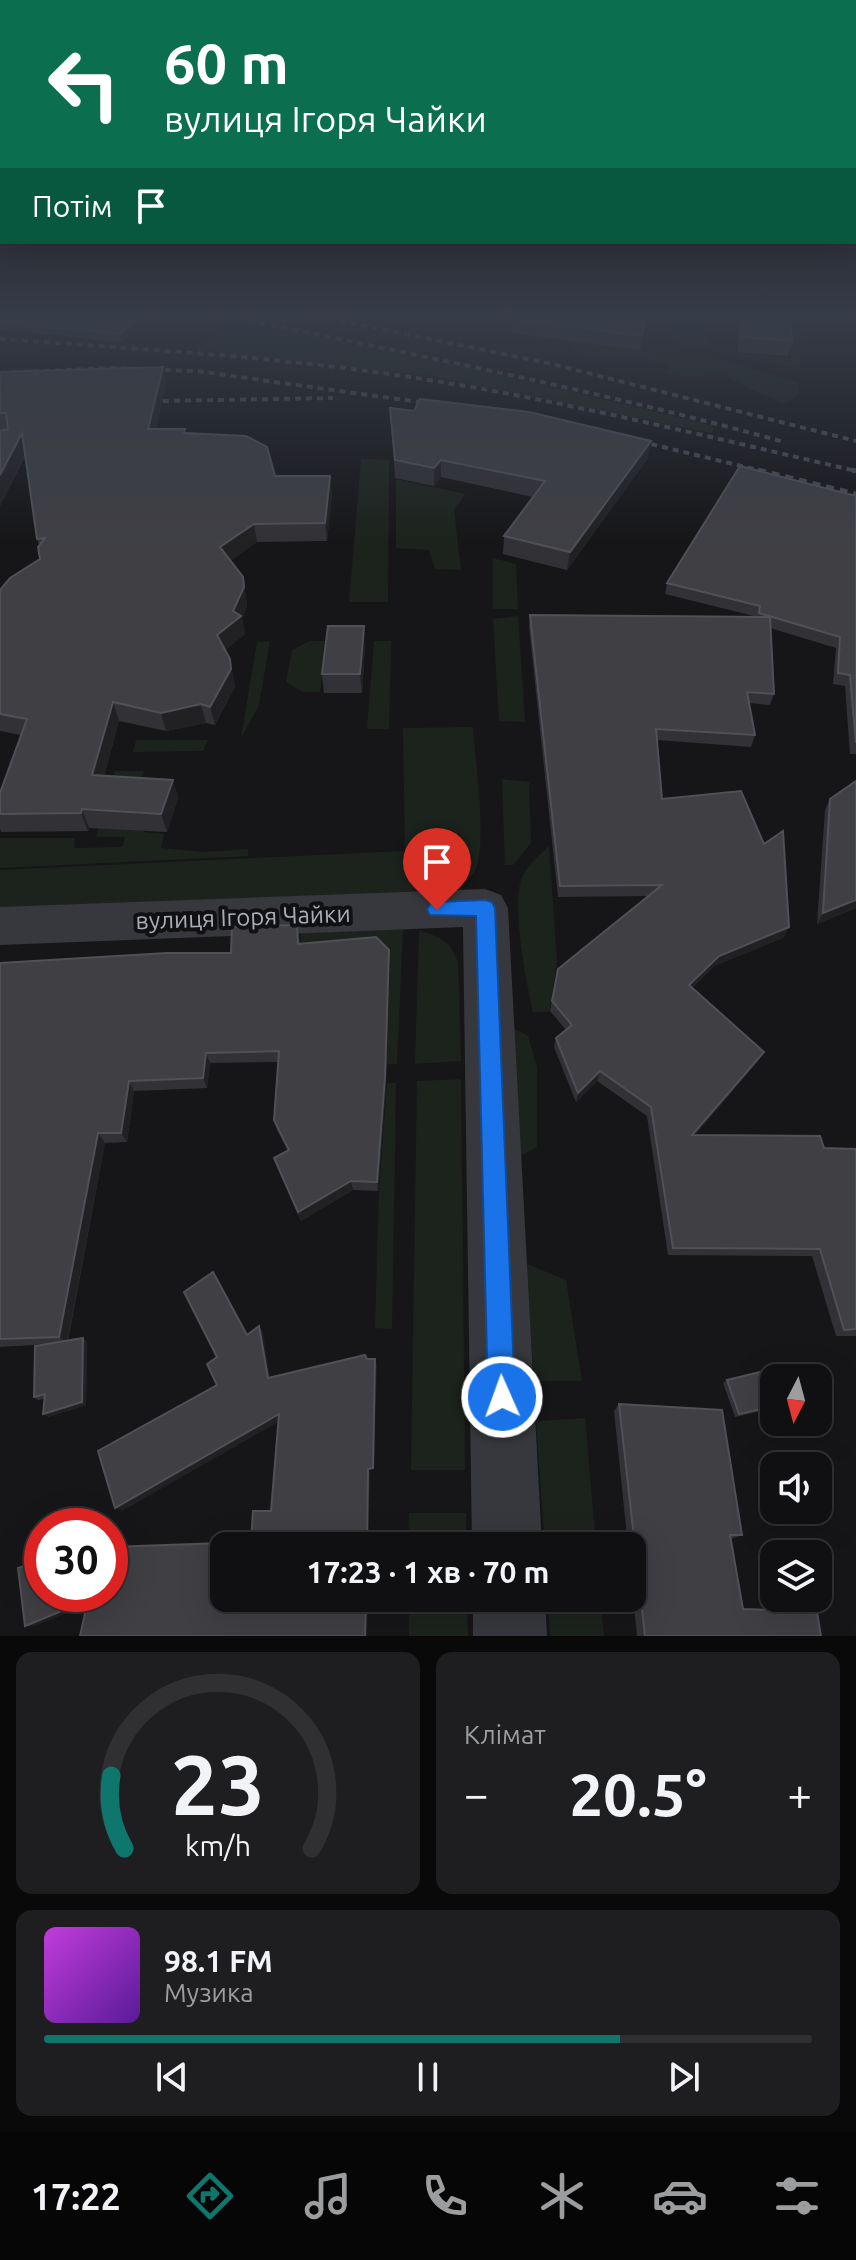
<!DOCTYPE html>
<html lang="uk">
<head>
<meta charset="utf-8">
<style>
  :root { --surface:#101012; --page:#1e1e20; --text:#f1f3f6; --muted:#9c9d9f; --line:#303032; --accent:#0f766e }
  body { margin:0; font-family:Ubuntu,sans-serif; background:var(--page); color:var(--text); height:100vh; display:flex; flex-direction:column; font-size:30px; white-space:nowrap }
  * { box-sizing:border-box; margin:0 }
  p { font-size:26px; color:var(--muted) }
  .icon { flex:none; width:44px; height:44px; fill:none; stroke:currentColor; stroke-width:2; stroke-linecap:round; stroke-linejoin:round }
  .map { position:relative; height:1636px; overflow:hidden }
  .panel { display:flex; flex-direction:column; gap:16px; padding:16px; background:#09090a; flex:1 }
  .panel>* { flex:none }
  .hud { position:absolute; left:0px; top:0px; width:856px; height:244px; box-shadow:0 8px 32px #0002,0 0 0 2px var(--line); background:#0b6e4f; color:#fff; overflow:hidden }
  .needle { width:52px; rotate:186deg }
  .fabs { position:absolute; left:760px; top:1364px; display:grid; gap:16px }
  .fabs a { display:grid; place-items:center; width:72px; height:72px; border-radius:16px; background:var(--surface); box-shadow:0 8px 32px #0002,0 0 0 2px var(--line); font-size:40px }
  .speed { position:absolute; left:24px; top:1508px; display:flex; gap:16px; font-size:40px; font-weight:700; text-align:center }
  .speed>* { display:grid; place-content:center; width:104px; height:104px; border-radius:50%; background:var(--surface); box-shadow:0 8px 32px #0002,0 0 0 2px var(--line); line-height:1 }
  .speed .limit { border:12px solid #d22; background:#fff; color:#111 }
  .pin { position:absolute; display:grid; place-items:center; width:68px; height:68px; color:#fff; margin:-82px -34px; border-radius:50% 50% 50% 0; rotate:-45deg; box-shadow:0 0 8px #0007 }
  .pin .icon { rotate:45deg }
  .me { position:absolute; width:88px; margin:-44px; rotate:358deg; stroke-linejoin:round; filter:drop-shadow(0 0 6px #0008) }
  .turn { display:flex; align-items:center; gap:28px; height:168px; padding:0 32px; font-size:36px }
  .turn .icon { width:104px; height:104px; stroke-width:2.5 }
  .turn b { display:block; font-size:56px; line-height:68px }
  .then { display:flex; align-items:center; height:76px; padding:0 32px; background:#0003; gap:16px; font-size:30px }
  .big { font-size:60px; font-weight:700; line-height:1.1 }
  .panel .widget { flex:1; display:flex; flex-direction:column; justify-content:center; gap:12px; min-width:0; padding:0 28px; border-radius:16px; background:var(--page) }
  .panel .dial { align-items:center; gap:0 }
  .dial svg { height:208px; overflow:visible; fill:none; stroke:var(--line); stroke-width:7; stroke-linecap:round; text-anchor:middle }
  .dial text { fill:var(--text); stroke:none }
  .song { display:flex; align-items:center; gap:24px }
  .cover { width:96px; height:96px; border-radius:12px; background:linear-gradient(135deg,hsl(290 70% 55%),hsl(270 70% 35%)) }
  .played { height:8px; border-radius:4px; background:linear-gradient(90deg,var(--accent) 75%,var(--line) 75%) }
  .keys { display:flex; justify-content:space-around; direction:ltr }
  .heat { display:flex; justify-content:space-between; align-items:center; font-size:44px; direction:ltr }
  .panel .tiles { flex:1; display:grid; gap:16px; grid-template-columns:1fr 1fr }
  .widget:last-child { grid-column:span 2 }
  .trip { position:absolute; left:210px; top:1532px; width:436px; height:80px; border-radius:16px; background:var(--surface); box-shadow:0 8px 32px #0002,0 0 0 2px var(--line); font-weight:700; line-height:80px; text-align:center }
  .tabs { display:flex; height:128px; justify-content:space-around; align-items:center; background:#060607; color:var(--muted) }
  .tabs .icon { width:56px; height:56px }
  .tabs .active { color:var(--accent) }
  .tabs b { font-size:36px; color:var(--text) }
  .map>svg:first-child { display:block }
  .green { fill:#1c231d }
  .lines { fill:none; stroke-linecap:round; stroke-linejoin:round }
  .street { fill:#37383d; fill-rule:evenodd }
  .rail-far1 { stroke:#4a4c52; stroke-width:4; stroke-dasharray:6 5; stroke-linecap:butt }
  .rail { stroke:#4a4c52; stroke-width:5; stroke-dasharray:8 6; stroke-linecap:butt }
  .wall { fill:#323236 }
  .shaded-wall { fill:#212124 }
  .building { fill:#3f3f44; stroke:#4f5156; stroke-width:2 }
  .route { fill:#1a73e8; stroke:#114b97; stroke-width:2 }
  .labels { text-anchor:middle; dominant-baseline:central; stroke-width:8; stroke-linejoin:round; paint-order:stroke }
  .street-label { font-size:24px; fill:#a8adb8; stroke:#111113 }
</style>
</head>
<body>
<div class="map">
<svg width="856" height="1636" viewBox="0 0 856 1636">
  <rect width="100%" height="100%" fill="#161618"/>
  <g class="green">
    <path d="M 580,314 L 640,340 L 637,351 L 681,358 L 697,353 L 798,382 L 798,395 L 783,404 L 722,375 L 689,377 L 662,374 L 668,366 L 634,356 L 611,354 L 593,357 L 572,349 Z"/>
    <path d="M 674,314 L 713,314 L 708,345 L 693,348 L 670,340 Z"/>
    <path d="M 787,314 L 804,314 L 800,369 L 739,357 L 738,353 L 791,358 Z"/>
    <path d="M 224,318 L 475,369 L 714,426 L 712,433 L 423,375 L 196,350 L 228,329 Z"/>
    <path d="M 361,459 L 389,460 L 388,602 L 349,602 Z"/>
    <path d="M 396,479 L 465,494 L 454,510 L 461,570 L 435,569 L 429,550 L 396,548 Z"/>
    <path d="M 493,558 L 516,564 L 518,609 L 493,609 Z"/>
    <path d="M 518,616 L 525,722 L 499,721 L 493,619 Z"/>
    <path d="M 270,641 L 259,705 L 241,738 L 257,642 Z"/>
    <path d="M 310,641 L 327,641 L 320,692 L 303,692 L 286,682 L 292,650 Z"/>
    <path d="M 374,641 L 391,641 L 389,729 L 367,729 Z"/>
    <path d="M 473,727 C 475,759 487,841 476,868 C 471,881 460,885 448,891 L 0,912 L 0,870 L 405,851 L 403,728 Z"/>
    <path d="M 136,740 L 208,740 L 203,751 L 133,752 Z"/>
    <path d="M 115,771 L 144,771 L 140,792 L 157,793 L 143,832 L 164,834 L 161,848 L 204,852 L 248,849 L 248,856 L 0,868 L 0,838 L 75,838 L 74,848 L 122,847 L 125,837 L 96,837 Z"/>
    <path d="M 502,779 L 529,782 L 531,843 L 513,865 L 505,865 Z"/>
    <path d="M 549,846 L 557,962 L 549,1012 L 533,1012 C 526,981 512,909 521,880 C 526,866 539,856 549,846 Z"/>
    <path d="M 403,928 L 397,1064 L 386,1064 L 390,961 L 377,948 L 300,956 L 301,930 Z"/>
    <path d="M 419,931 C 441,937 451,941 458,963 L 461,1061 L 415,1064 Z"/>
    <path d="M 512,1027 L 528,1036 L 537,1067 L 537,1147 L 520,1156 Z"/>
    <path d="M 461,1079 L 465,1470 L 411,1470 L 417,1081 Z"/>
    <path d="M 387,1083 L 396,1083 L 392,1329 L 375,1328 L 379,1191 Z"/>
    <path d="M 525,1263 L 566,1280 L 582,1381 L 534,1381 Z"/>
    <path d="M 585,1418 L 596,1546 L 545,1546 L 536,1421 Z"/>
    <rect x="409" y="1513" width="57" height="33"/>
    <path d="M 409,1598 L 467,1598 L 468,1636 L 409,1636 Z"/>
    <path d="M 548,1598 L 600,1598 L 604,1636 L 550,1636 Z"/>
  </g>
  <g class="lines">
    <g class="street">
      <path d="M 485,889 L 501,895 L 508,908 L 542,1546 L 472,1546 L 463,927 L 0,945 L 0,907 Z"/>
      <path d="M 473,1598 L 545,1598 L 547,1636 L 473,1636 Z"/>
    </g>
    <g class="rail-far1">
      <path d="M 217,314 C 407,353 597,390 784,442"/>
      <path d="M 307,314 L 548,363 L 856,441"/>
      <path d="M 0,339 C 125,348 251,355 375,372 C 537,394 697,434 856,471"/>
      <path d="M 0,373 L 108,368 L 196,371 L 441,405"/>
      <path d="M 163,401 L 333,398"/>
      <path d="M 630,439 L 766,472"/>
    </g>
    <g class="rail">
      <path d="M 758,470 L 856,494"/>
      <path d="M 852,470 L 856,471"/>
    </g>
  </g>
  <g class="wall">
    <path d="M 0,314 L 155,314 L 122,342 L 0,330 Z"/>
    <path d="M 512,314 L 647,314 L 640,350 L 511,333 Z"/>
    <path d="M 738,314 L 789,314 L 792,341 L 788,356 L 738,352 Z"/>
    <path d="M 0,372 L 166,383 L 156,429 L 186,433 L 275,476 L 332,494 L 327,541 L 257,542 L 230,561 L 243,577 L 247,606 L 242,618 L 245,634 L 225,650 L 230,659 L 235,687 L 215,725 L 206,723 L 166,731 L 119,721 L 104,776 L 173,780 L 178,798 L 167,832 L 89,828 L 88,831 L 1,832 L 0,829 L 0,793 L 21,735 L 0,731 L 0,590 L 40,559 L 39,545 L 37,539 L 25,456 L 0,506 Z"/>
    <path d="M 390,408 L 648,458 L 567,570 L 503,554 L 504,536 L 533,497 L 441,477 L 434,486 L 395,478 Z"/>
    <path d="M 856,496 L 856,754 L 850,754 L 845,686 L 833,684 L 836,648 L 770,628 L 774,694 L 770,705 L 749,703 L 755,735 L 751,747 L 657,740 L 662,799 L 789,927 L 783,938 L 714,966 L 692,988 L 758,1061 L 695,1135 L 824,1148 L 856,1149 L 856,1336 L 836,1336 L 812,1256 L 668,1255 L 647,1116 L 597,1081 L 576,1102 L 554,1047 L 556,1038 L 566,1030 L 550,1011 L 558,969 L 649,896 L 558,897 L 529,627 L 530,615 L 754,616 L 665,594 L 667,583 Z"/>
    <path d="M 365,645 L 362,693 L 324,693 L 322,674 Z"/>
    <path d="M 856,781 L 856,908 L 817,924 L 825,810 L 830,799 Z"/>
    <path d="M 297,925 L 300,944 L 389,961 L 386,1087 L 378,1191 L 353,1190 L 301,1221 L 274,1158 L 288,1151 L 277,1130 L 274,1120 L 278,1062 L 210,1063 L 207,1088 L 134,1091 L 127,1142 L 105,1143 L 68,1341 L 83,1338 L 87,1342 L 86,1405 L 48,1417 L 44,1399 L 38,1400 L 34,1397 L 48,1344 L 0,1347 L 0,963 L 231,953 Z"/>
    <path d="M 774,1378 L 774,1408 L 735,1417 L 723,1383 L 727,1380 Z"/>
    <path d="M 619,1404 L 742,1535 L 731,1539 L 743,1609 L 821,1636 L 637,1636 L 632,1587 L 632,1546 L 628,1546 L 614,1411 Z"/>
  </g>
  <g class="shaded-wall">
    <path d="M 143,314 L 155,314 L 122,342 L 120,334 Z"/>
    <path d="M 163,367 L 166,383 L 152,447 L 148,429 Z"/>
    <path d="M 22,433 L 27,450 L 0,506 L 0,475 Z"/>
    <path d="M 651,441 L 648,458 L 567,570 L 570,552 Z"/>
    <path d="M 441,460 L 441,477 L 434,486 L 434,468 Z"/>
    <path d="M 330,476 L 332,494 L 327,541 L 325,523 Z"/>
    <path d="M 254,524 L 257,542 L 223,566 L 220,547 Z"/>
    <path d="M 243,577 L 247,606 L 242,618 L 245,634 L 221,653 L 217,635 Z"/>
    <path d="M 364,626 L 365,645 L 362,693 L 360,674 Z"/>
    <path d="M 230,659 L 235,687 L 215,725 L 210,707 Z"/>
    <path d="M 113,702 L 119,721 L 99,794 L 92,775 Z"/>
    <path d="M 201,704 L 206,723 L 166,731 L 161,713 Z"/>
    <path d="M 173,780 L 178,798 L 167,832 L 161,814 Z"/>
    <path d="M 82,809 L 89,828 L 88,831 L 81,813 Z"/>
    <path d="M 856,900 L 856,908 L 817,924 L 823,913 Z"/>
    <path d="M 789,927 L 783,938 L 714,966 L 685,995 L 689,985 L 719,956 Z"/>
    <path d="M 389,950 L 386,1087 L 378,1191 L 377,1182 Z"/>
    <path d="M 764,1052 L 758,1061 L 687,1144 L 692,1135 Z"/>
    <path d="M 206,1053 L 210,1063 L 207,1088 L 203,1078 Z"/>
    <path d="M 600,1071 L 597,1081 L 576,1102 L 578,1093 Z"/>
    <path d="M 129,1081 L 134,1091 L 127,1142 L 121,1133 Z"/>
    <path d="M 98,1133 L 105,1143 L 67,1343 L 59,1337 Z"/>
    <path d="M 351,1181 L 353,1190 L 301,1221 L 298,1212 Z"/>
    <path d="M 259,1326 L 263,1332 L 271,1384 L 268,1378 Z"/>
    <path d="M 83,1338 L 87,1342 L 86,1405 L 48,1417 L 43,1414 Z"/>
    <path d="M 375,1359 L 377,1365 L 374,1472 L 373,1468 Z"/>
    <path d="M 279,1414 L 282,1420 L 122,1511 L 115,1508 Z"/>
    <path d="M 368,1469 L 370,1473 L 368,1546 L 367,1546 Z"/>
    <path d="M 366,1598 L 368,1598 L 367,1636 L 365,1636 Z"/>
    <path d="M 88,1600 L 96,1601 L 35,1626 L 25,1626 Z"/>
  </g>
  <g class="building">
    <path d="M 0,314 L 143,314 L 120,334 L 0,322 Z"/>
    <path d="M 512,314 L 647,314 L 642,336 L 512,319 Z"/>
    <path d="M 742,314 L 789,314 L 792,341 L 742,337 Z"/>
    <path d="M 163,367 L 148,429 L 185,429 L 184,433 L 246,436 L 267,447 L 275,476 L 330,476 L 325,523 L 254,524 L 220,547 L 243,577 L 244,587 L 233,611 L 241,616 L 217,635 L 230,659 L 231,669 L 210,707 L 201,704 L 161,713 L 113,702 L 92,775 L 173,780 L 161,814 L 82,809 L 81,813 L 0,814 L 0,793 L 27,719 L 0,714 L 0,590 L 10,578 L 40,559 L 38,547 L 45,538 L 37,539 L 22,433 L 0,475 L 0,431 L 8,429 L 6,413 L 0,413 L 0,372 Z"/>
    <path d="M 420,399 L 529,412 L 651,441 L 570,552 L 504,536 L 545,481 L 441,460 L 434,468 L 395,460 L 390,408 L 414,411 Z"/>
    <path d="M 740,466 L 856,496 L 856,743 L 850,675 L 838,673 L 840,637 L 759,613 L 760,606 L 667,583 Z"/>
    <path d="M 530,615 L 770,617 L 774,694 L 747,692 L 755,735 L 656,729 L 662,799 L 741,791 L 764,844 L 783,831 L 789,927 L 719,956 L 689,985 L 764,1052 L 692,1135 L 820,1136 L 824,1148 L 856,1149 L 856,1329 L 844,1330 L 820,1249 L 673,1248 L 651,1107 L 600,1071 L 578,1093 L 556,1038 L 572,1025 L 552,1001 L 558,969 L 662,885 L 560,886 Z"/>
    <path d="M 328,626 L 364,626 L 360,674 L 322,674 Z"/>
    <path d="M 856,781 L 856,900 L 823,913 L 830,799 Z"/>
    <path d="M 297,925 L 298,944 L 376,937 L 389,950 L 385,1077 L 377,1182 L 351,1181 L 298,1212 L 274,1158 L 289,1150 L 274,1120 L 279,1051 L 206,1053 L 203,1078 L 129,1081 L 121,1133 L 98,1133 L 59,1337 L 0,1339 L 0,963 L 167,953 L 231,953 L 232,927 Z"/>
    <path d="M 213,1272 L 247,1335 L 259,1326 L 268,1378 L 365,1355 L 367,1359 L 375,1359 L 373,1468 L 368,1469 L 367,1546 L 224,1546 L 224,1598 L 366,1598 L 365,1636 L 80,1636 L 88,1600 L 25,1626 L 18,1568 L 42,1561 L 42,1594 L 110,1594 L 110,1547 L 251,1542 L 253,1511 L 271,1511 L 279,1414 L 115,1508 L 98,1451 L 217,1385 L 207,1364 L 217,1357 L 184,1292 Z"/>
    <path d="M 83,1338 L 82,1402 L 43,1414 L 45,1394 L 34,1397 L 35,1346 Z"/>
    <path d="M 773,1369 L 777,1378 L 774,1378 L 774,1406 L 739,1414 L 727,1380 Z"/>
    <path d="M 619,1404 L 722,1410 L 742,1535 L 730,1535 L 743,1609 L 817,1612 L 821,1636 L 645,1636 Z"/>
  </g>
  <linearGradient id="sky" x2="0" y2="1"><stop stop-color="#0c0c0d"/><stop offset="0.58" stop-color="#363c48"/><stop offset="1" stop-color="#363c48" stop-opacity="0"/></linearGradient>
  <rect width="856" height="543" fill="url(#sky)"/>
  <path class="route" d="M 485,900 L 492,902 L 495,908 L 515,1397 L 511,1407 L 502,1411 L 492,1407 L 488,1397 L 476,916 L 430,915 L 427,910 L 430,904 L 437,902 Z"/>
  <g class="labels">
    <g class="street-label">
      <text transform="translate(243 917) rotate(-2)">вулиця Ігоря Чайки</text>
    </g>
  </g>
</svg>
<div class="fabs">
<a><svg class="needle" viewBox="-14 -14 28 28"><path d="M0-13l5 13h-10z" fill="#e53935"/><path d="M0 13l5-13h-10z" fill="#9c9d9f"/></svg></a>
<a><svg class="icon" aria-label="sound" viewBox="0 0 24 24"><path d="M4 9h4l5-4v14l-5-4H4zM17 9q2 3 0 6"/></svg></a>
<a><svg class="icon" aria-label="layers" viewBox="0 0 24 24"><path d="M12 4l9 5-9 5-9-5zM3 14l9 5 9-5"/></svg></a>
</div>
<div class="speed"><div class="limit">30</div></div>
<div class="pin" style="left:437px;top:910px;background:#d93025"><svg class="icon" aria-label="arrive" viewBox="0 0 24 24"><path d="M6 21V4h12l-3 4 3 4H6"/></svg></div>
<svg class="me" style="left:502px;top:1397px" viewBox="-20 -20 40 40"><circle r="17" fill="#1a73e8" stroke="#fff" stroke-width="3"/><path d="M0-11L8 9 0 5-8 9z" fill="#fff"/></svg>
<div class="trip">17:23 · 1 хв · 70 m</div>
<div class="hud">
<div class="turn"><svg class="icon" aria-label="left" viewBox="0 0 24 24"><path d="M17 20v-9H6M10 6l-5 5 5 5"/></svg><div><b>60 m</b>вулиця Ігоря Чайки</div></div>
<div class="then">Потім<svg class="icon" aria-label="arrive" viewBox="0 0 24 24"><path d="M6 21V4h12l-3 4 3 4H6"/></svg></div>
</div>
</div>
<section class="panel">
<div class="tiles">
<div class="widget dial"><svg viewBox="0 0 100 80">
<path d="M14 69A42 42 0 1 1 86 69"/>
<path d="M14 69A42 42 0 0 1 9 41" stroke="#0f766e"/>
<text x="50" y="56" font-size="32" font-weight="700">23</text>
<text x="50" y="72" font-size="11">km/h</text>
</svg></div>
<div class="widget"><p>Клімат</p>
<div class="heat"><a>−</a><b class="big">20.5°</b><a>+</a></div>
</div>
<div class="widget">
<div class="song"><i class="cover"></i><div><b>98.1 FM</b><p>Музика</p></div></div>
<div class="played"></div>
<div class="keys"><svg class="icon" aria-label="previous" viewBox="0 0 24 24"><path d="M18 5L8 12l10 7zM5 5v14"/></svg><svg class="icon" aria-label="pause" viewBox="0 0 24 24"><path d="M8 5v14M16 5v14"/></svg><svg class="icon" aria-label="next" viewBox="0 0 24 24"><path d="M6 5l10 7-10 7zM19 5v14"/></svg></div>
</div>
</div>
</section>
<nav class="tabs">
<b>17:22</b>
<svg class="icon active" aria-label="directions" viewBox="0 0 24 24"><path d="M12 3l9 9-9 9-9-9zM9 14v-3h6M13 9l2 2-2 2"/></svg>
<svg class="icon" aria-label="music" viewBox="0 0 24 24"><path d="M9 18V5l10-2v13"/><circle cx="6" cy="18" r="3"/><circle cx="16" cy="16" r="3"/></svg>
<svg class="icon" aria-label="phone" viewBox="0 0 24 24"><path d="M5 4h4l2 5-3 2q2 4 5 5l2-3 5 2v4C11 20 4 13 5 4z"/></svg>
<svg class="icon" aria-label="climate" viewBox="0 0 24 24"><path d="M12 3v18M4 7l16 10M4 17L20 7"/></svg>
<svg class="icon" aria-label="car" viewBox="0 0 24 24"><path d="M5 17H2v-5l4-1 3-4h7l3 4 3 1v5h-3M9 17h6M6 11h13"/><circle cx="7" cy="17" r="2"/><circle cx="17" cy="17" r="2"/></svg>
<svg class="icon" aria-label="filters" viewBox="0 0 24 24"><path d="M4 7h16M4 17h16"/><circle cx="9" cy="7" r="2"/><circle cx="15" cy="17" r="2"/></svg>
</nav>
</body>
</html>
